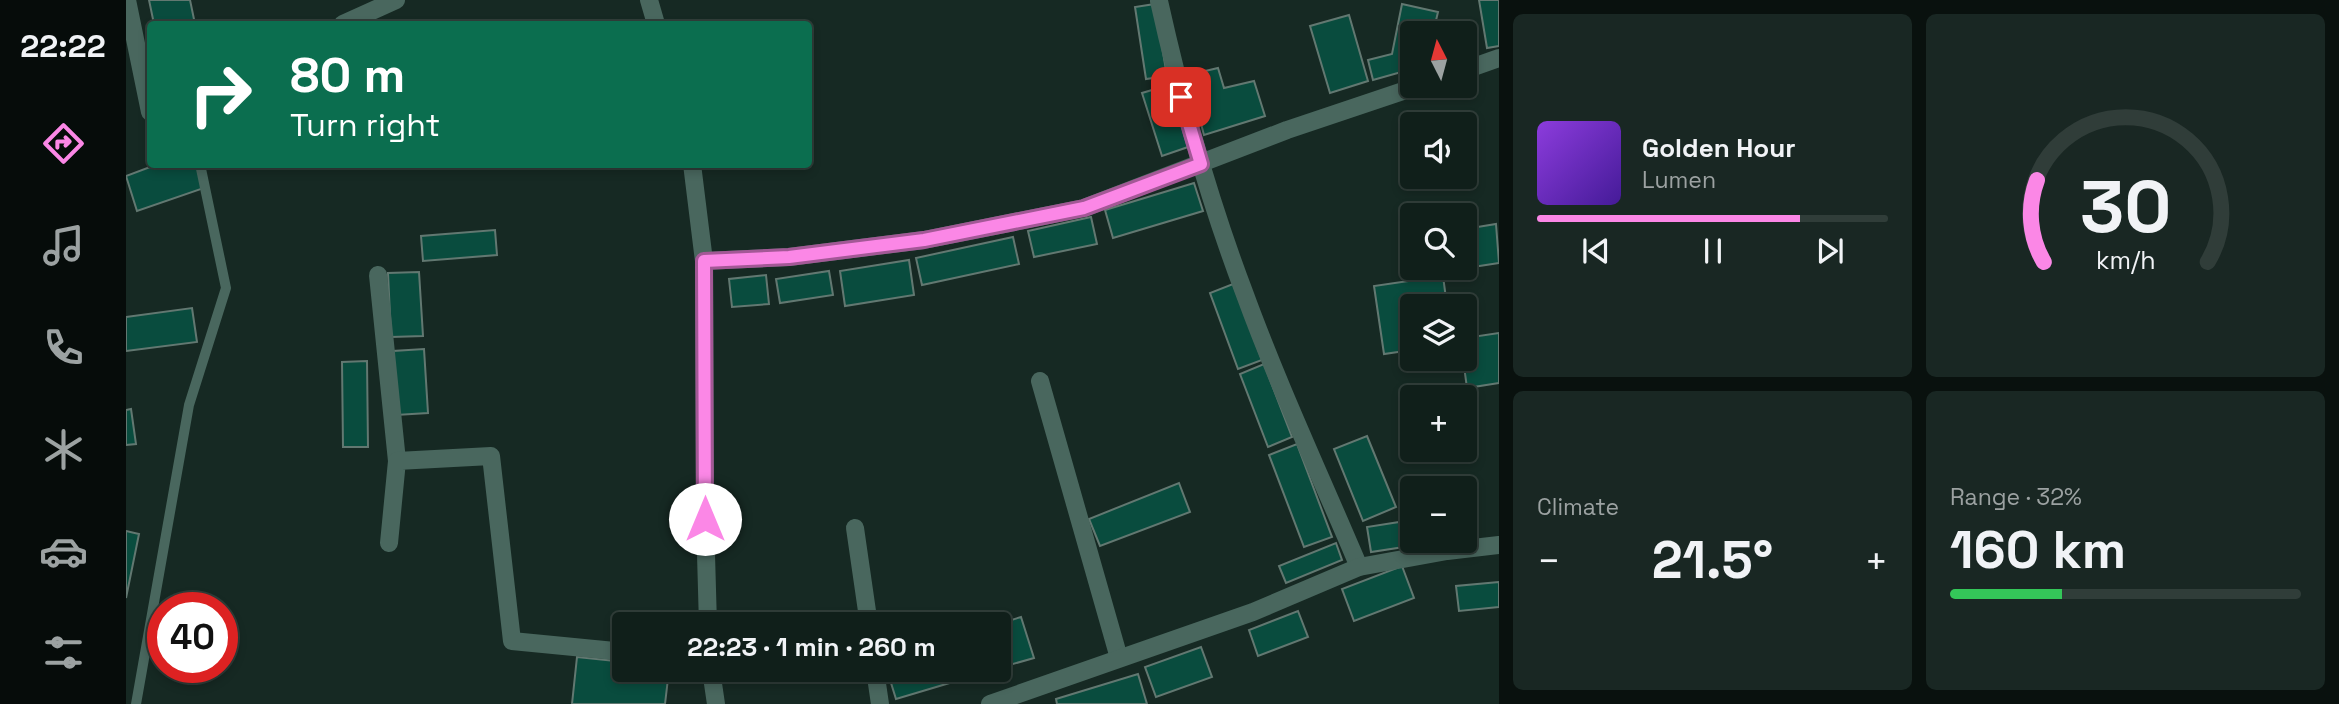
<!DOCTYPE html>
<html lang="en">
<head>
<meta charset="utf-8">
<style>
  :root { --surface:#101f1a; --page:#192723; --text:#f1f3f6; --muted:#9ca2a2; --line:#303d39; --accent:#fb87e6 }
  body { margin:0; font-family:"Space Grotesk",sans-serif; background:var(--page); color:var(--text); height:100vh; display:flex; flex-direction:column; font-size:26px; white-space:nowrap }
  * { box-sizing:border-box; margin:0 }
  p { font-size:23px; color:var(--muted) }
  .icon { flex:none; width:38px; height:38px; fill:none; stroke:currentColor; stroke-width:2; stroke-linecap:round; stroke-linejoin:round }
  .map { position:relative; flex:1; overflow:hidden }
  .panel { display:flex; flex-direction:column; gap:14px; padding:14px; background:#09110e; width:840px }
  .panel>* { flex:none }
  .banner { position:absolute; left:21px; top:21px; width:665px; height:147px; border-radius:7px; box-shadow:0 4px 10px #0003,0 0 0 2px var(--line); background:#0b6e4f; color:#fff; overflow:hidden }
  .needle { width:46px; rotate:354deg }
  .tools { position:absolute; left:1274px; top:21px; display:grid; gap:14px }
  .tools a { display:grid; place-items:center; width:77px; height:77px; border-radius:7px; background:var(--surface); box-shadow:0 4px 10px #0003,0 0 0 2px var(--line); font-size:35px }
  .speed { position:absolute; left:21px; top:592px; display:flex; gap:14px; font-size:35px; font-weight:700; text-align:center }
  .speed>* { display:grid; place-content:center; width:91px; height:91px; border-radius:50%; background:var(--surface); box-shadow:0 4px 10px #0003,0 0 0 2px var(--line); line-height:1 }
  .speed .limit { border:10px solid #d22; background:#fff; color:#111 }
  .pin { position:absolute; display:grid; place-items:center; width:60px; height:60px; color:#fff; margin:-30px; border-radius:14px; box-shadow:0 4px 10px #0006 }
  .me { position:absolute; width:77px; margin:-38px; rotate:0deg; stroke-linejoin:round; filter:drop-shadow(0 0 5px #0008) }
  .turn { display:flex; align-items:center; gap:24px; height:147px; padding:0 28px; font-size:32px }
  .turn .icon { width:91px; height:91px; stroke-width:2.5 }
  .turn b { display:block; font-size:49px; line-height:60px }
  .big { font-size:52px; font-weight:600; line-height:1.1 }
  .panel .card { flex:1; display:flex; flex-direction:column; justify-content:center; gap:10px; min-width:0; padding:0 24px; border-radius:10px; background:var(--page) }
  .panel .dial { align-items:center; gap:0 }
  .dial svg { height:182px; overflow:visible; fill:none; stroke:var(--line); stroke-width:7; stroke-linecap:round; text-anchor:middle }
  .dial text { fill:var(--text); stroke:none }
  .song { display:flex; align-items:center; gap:21px }
  .cover { width:84px; height:84px; border-radius:10px; background:linear-gradient(135deg,hsl(270 70% 55%),hsl(260 70% 35%)) }
  .played { height:7px; border-radius:4px; background:linear-gradient(90deg,var(--accent) 75%,var(--line) 75%) }
  .keys { display:flex; justify-content:space-around; direction:ltr }
  .heat { display:flex; justify-content:space-between; align-items:center; font-size:38px; direction:ltr }
  .charge { height:10px; border-radius:5px; background:linear-gradient(90deg,#34c759 32%,var(--line) 0) }
  .panel .tiles { flex:1; display:grid; gap:14px; grid-template-columns:repeat(2,1fr) }
  .trip { position:absolute; left:486px; top:612px; width:399px; height:70px; border-radius:7px; background:var(--surface); box-shadow:0 4px 10px #0003,0 0 0 2px var(--line); font-weight:600; line-height:70px; text-align:center }
  main { display:flex; flex:1; min-height:0 }
  .tabs { display:flex; flex-direction:column; width:126px; justify-content:space-around; align-items:center; background:#060c0a; color:var(--muted) }
  .tabs .icon { width:49px; height:49px }
  .tabs .current { color:var(--accent) }
  .tabs b { font-size:32px; color:var(--text) }
  .map>svg:first-child { display:block }
  .building { fill:#094c3e; stroke:#627871; stroke-width:2 }
  .lines { fill:none; stroke-linecap:round; stroke-linejoin:round }
  .service { stroke:#49675e; stroke-width:10 }
  .minor { stroke:#49675e; stroke-width:18 }
  .tertiary { stroke:#49675e; stroke-width:18 }
  .route-casing { stroke:#a35896; stroke-width:18 }
  .route { stroke:#fb87e6; stroke-width:12 }
</style>
</head>
<body>
<main>
<nav class="tabs">
<b>22:22</b>
<svg class="icon current" aria-label="directions" viewBox="0 0 24 24"><path d="M12 3l9 9-9 9-9-9zM9 14v-3h6M13 9l2 2-2 2"/></svg>
<svg class="icon" aria-label="music" viewBox="0 0 24 24"><path d="M9 18V5l10-2v13"/><circle cx="6" cy="18" r="3"/><circle cx="16" cy="16" r="3"/></svg>
<svg class="icon" aria-label="phone" viewBox="0 0 24 24"><path d="M5 4h4l2 5-3 2q2 4 5 5l2-3 5 2v4C11 20 4 13 5 4z"/></svg>
<svg class="icon" aria-label="climate" viewBox="0 0 24 24"><path d="M12 3v18M4 7l16 10M4 17L20 7"/></svg>
<svg class="icon" aria-label="car" viewBox="0 0 24 24"><path d="M5 17H2v-5l4-1 3-4h7l3 4 3 1v5h-3M9 17h6M6 11h13"/><circle cx="7" cy="17" r="2"/><circle cx="17" cy="17" r="2"/></svg>
<svg class="icon" aria-label="filters" viewBox="0 0 24 24"><path d="M4 7h16M4 17h16"/><circle cx="9" cy="7" r="2"/><circle cx="15" cy="17" r="2"/></svg>
</nav>
<div class="map">
<svg width="1373" height="704" viewBox="0 0 1373 704">
  <rect width="100%" height="100%" fill="#162923"/>
  <g class="building">
    <path d="M 23,0 L 64,0 L 69,24 L 28,24 Z"/>
    <path d="M 1353,0 L 1373,0 L 1373,46 L 1361,48 Z"/>
    <path d="M 1029,4 L 1041,76 L 1020,79 L 1009,7 Z"/>
    <path d="M 1276,4 L 1312,12 L 1307,33 L 1286,33 L 1286,69 L 1247,80 L 1242,60 L 1266,54 Z"/>
    <path d="M 1223,15 L 1242,81 L 1204,93 L 1184,26 Z"/>
    <path d="M 1092,68 L 1098,88 L 1128,81 L 1139,116 L 1078,135 L 1062,75 Z"/>
    <path d="M 1043,85 L 1062,147 L 1036,156 L 1016,93 Z"/>
    <path d="M 32,164 L 70,164 L 78,188 L 11,211 L 0,176 Z"/>
    <path d="M 1068,183 L 1077,211 L 987,238 L 979,210 Z"/>
    <path d="M 965,217 L 971,244 L 908,257 L 902,231 Z"/>
    <path d="M 1370,224 L 1373,263 L 1314,272 L 1313,268 L 1339,268 L 1339,229 Z"/>
    <path d="M 369,230 L 371,255 L 297,261 L 295,236 Z"/>
    <path d="M 887,237 L 893,264 L 796,285 L 790,258 Z"/>
    <path d="M 783,260 L 788,295 L 719,306 L 714,271 Z"/>
    <path d="M 703,271 L 707,295 L 654,303 L 650,279 Z"/>
    <path d="M 293,272 L 297,336 L 265,337 L 262,273 Z"/>
    <path d="M 640,275 L 643,304 L 606,307 L 603,279 Z"/>
    <path d="M 1317,276 L 1321,306 L 1286,306 L 1286,350 L 1258,354 L 1248,286 Z"/>
    <path d="M 1107,284 L 1136,360 L 1112,369 L 1084,293 Z"/>
    <path d="M 66,308 L 71,342 L 0,351 L 0,317 Z"/>
    <path d="M 1373,333 L 1373,383 L 1341,388 L 1337,359 L 1339,359 L 1339,338 Z"/>
    <path d="M 298,349 L 302,413 L 270,415 L 267,351 Z"/>
    <path d="M 241,361 L 242,447 L 217,447 L 216,362 Z"/>
    <path d="M 1138,364 L 1166,437 L 1142,447 L 1114,374 Z"/>
    <path d="M 5,409 L 10,444 L 0,445 L 0,410 Z"/>
    <path d="M 1241,436 L 1270,507 L 1237,521 L 1208,449 Z"/>
    <path d="M 1171,444 L 1206,537 L 1178,547 L 1143,455 Z"/>
    <path d="M 1053,483 L 1064,512 L 974,546 L 963,519 Z"/>
    <path d="M 1286,520 L 1286,541 L 1303,541 L 1304,543 L 1245,552 L 1241,527 Z"/>
    <path d="M 0,531 L 13,534 L 0,598 Z"/>
    <path d="M 1210,543 L 1216,560 L 1160,583 L 1153,566 Z"/>
    <path d="M 1276,566 L 1288,598 L 1228,621 L 1216,589 Z"/>
    <path d="M 1373,582 L 1373,607 L 1333,611 L 1330,586 Z"/>
    <path d="M 1172,611 L 1182,637 L 1132,656 L 1123,630 Z"/>
    <path d="M 895,617 L 908,658 L 873,668 L 873,625 L 869,625 Z"/>
    <path d="M 1075,647 L 1086,677 L 1030,697 L 1019,667 Z"/>
    <path d="M 451,657 L 499,662 L 499,670 L 543,670 L 539,704 L 446,704 Z"/>
    <path d="M 761,670 L 835,670 L 837,679 L 770,699 Z"/>
    <path d="M 838,670 L 865,670 L 840,678 Z"/>
    <path d="M 1012,674 L 1021,704 L 931,704 L 930,699 Z"/>
  </g>
  <g class="lines">
    <path class="service" d="M 10,704 L 63,405 L 100,288 L 74,164"/>
    <g class="minor">
      <path d="M 1,0 L 24,112"/>
      <path d="M 1033,1 C 1055,100 1082,197 1118,292 C 1152,385 1194,475 1233,567"/>
      <path d="M 217,24 L 270,0"/>
      <path d="M 1339,70 L 1373,58"/>
      <path d="M 578,261 L 663,257 L 798,240 L 958,208 L 1161,130 L 1292,86"/>
      <path d="M 252,275 L 271,461"/>
      <path d="M 914,381 L 993,658"/>
      <path d="M 729,528 L 743,625"/>
      <path d="M 263,543 L 271,461 L 365,456 L 386,641 L 499,652"/>
      <path d="M 749,670 L 754,704"/>
      <path d="M 864,704 L 1127,612 L 1233,567 L 1321,551 L 1373,545"/>
    </g>
    <g class="tertiary">
      <path d="M 523,0 L 530,24"/>
      <path d="M 566,164 L 578,261 L 579,519 L 582,625"/>
      <path d="M 585,670 L 590,704"/>
    </g>
  </g>
  <g class="lines">
    <g class="route-casing">
      <path id="route" d="M 579,519 L 578,261 L 663,257 L 798,240 L 958,208 L 1075,164 L 1055,97"/>
    </g>
    <use href="#route" class="route"/>
  </g>
</svg>
<div class="tools">
<a><svg class="needle" viewBox="-14 -14 28 28"><path d="M0-13l5 13h-10z" fill="#e53935"/><path d="M0 13l5-13h-10z" fill="#9ca2a2"/></svg></a>
<a><svg class="icon" aria-label="sound" viewBox="0 0 24 24"><path d="M4 9h4l5-4v14l-5-4H4zM17 9q2 3 0 6"/></svg></a>
<a><svg class="icon" aria-label="search" viewBox="0 0 24 24"><circle cx="10" cy="10" r="6"/><path d="M15 15l6 6"/></svg></a>
<a><svg class="icon" aria-label="layers" viewBox="0 0 24 24"><path d="M12 4l9 5-9 5-9-5zM3 14l9 5 9-5"/></svg></a>
<a>+</a>
<a>−</a>
</div>
<div class="speed"><div class="limit">40</div></div>
<div class="pin" style="left:1055px;top:97px;background:#d93025"><svg class="icon" aria-label="arrive" viewBox="0 0 24 24"><path d="M6 21V4h12l-3 4 3 4H6"/></svg></div>
<svg class="me" style="left:579px;top:519px" viewBox="-20 -20 40 40"><circle r="19" fill="#fff"/><path d="M0-13L10 11 0 6-10 11z" fill="#fb87e6"/></svg>
<div class="trip">22:23 · 1 min · 260 m</div>
<div class="banner">
<div class="turn"><svg class="icon" aria-label="right" viewBox="0 0 24 24"><path d="M7 20v-9h11M14 6l5 5-5 5"/></svg><div><b>80 m</b>Turn right</div></div>
</div>
</div>
<section class="panel">
<div class="tiles">
<div class="card">
<div class="song"><i class="cover"></i><div><b>Golden Hour</b><p>Lumen</p></div></div>
<div class="played"></div>
<div class="keys"><svg class="icon" aria-label="previous" viewBox="0 0 24 24"><path d="M18 5L8 12l10 7zM5 5v14"/></svg><svg class="icon" aria-label="pause" viewBox="0 0 24 24"><path d="M8 5v14M16 5v14"/></svg><svg class="icon" aria-label="next" viewBox="0 0 24 24"><path d="M6 5l10 7-10 7zM19 5v14"/></svg></div>
</div>
<div class="card dial"><svg viewBox="0 0 100 80">
<path d="M14 69A42 42 0 1 1 86 69"/>
<path d="M14 69A42 42 0 0 1 11 33" stroke="#fb87e6"/>
<text x="50" y="56" font-size="32" font-weight="700">30</text>
<text x="50" y="72" font-size="11">km/h</text>
</svg></div>
<div class="card"><p>Climate</p>
<div class="heat"><a>−</a><b class="big">21.5°</b><a>+</a></div>
</div>
<div class="card"><p>Range · 32%</p><b class="big">160 km</b><div class="charge"></div></div>
</div>
</section>
</main>
</body>
</html>
